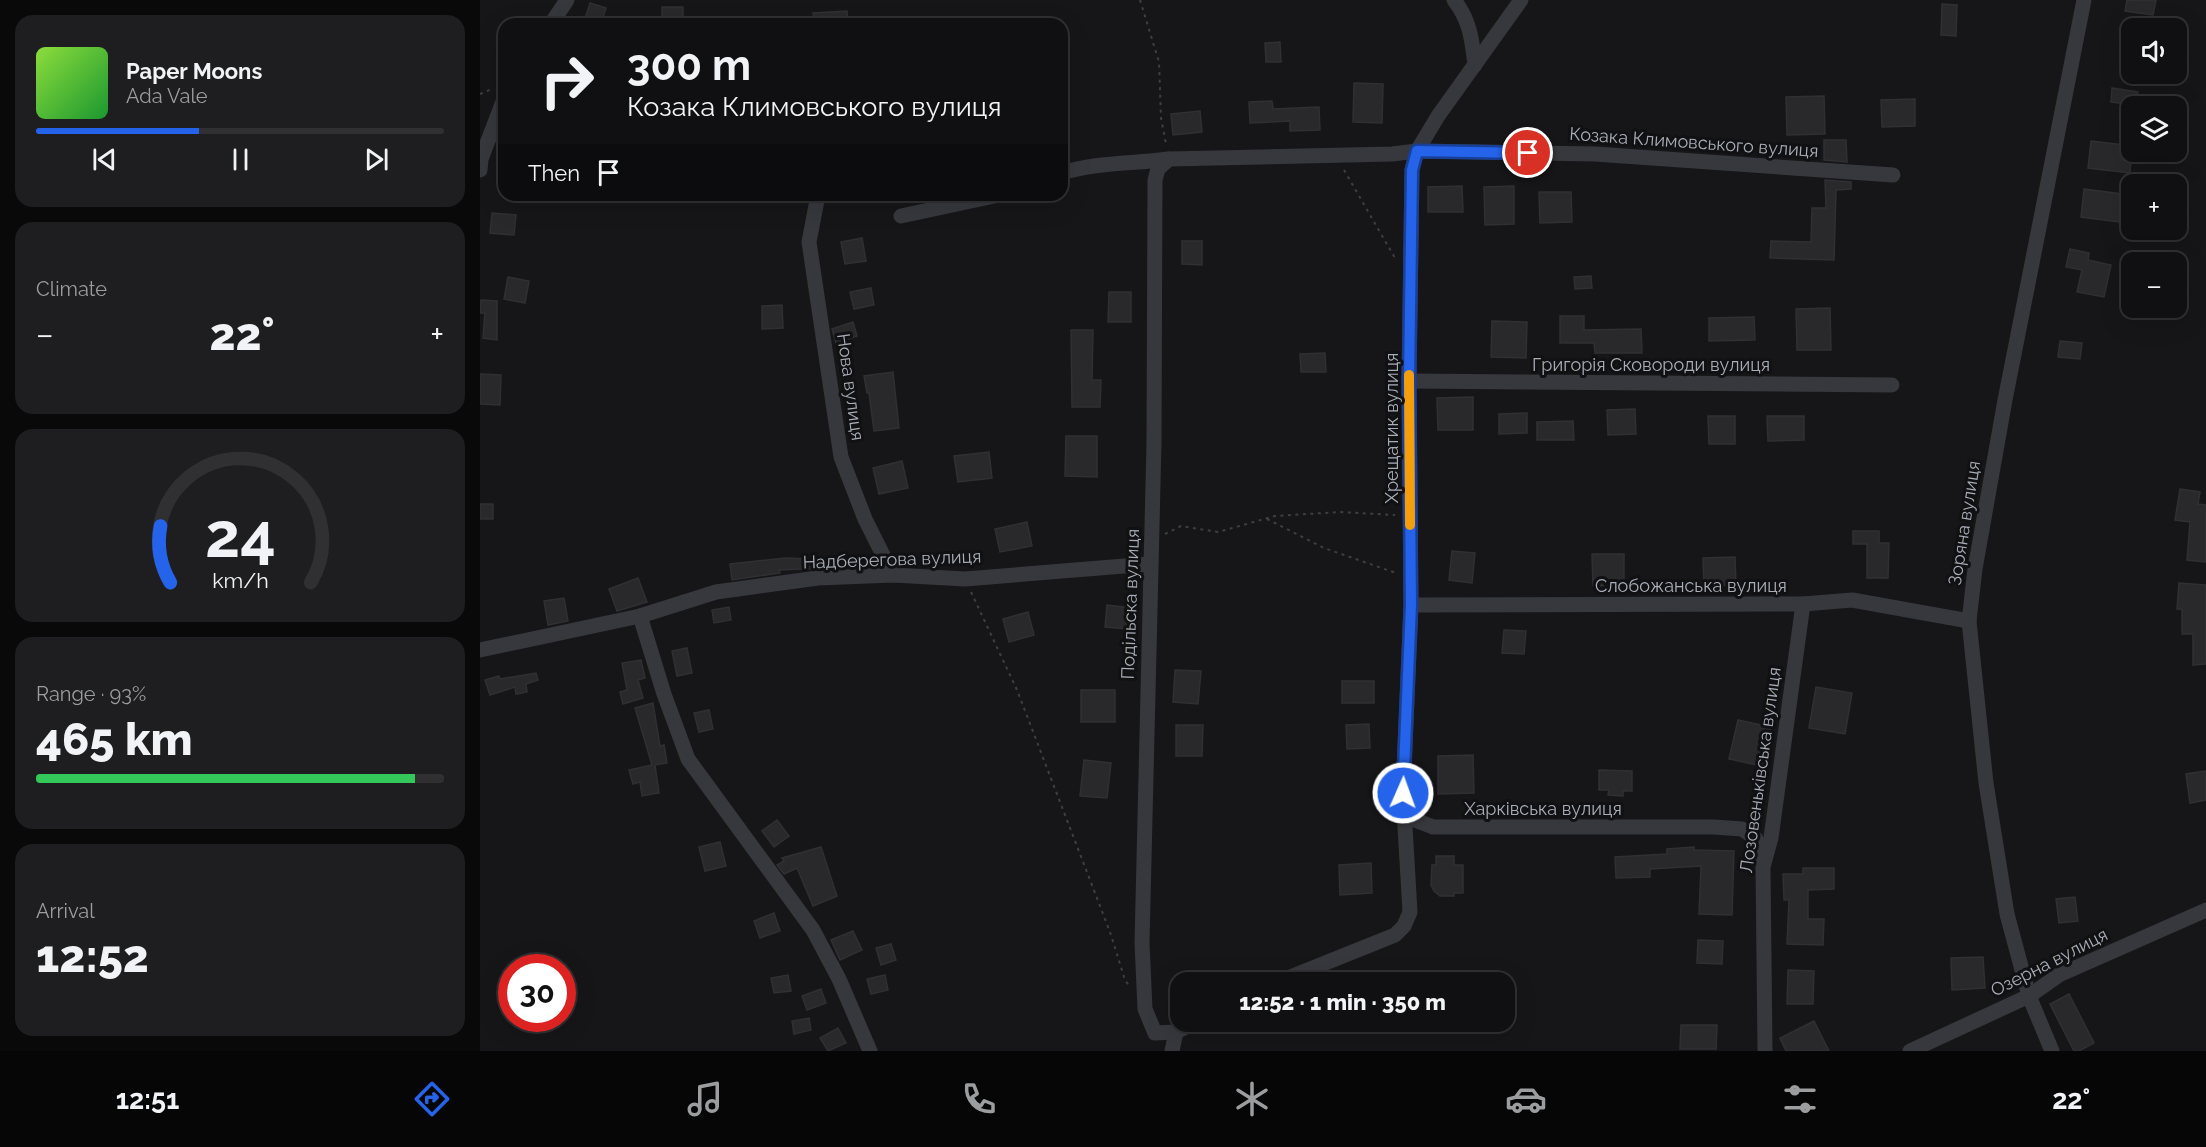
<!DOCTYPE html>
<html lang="en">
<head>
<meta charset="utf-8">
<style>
  :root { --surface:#101012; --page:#1e1e20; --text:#f1f3f6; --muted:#9c9d9f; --line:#303032; --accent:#2563eb }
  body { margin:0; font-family:Raleway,sans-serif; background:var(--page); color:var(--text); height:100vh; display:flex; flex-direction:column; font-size:22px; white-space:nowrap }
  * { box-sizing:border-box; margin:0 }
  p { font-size:20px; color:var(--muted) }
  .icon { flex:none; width:33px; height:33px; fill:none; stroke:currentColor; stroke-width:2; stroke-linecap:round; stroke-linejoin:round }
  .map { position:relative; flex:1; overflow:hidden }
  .side { display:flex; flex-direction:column; gap:15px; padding:15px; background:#09090a; width:480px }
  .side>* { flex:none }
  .guide { position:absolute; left:18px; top:18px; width:570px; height:183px; border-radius:18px; box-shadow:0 6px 24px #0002,0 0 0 2px var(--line); background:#101012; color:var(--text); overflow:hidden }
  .buttons { position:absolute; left:1641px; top:18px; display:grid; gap:12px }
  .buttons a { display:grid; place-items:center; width:66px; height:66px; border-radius:12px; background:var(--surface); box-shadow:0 6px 24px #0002,0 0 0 2px var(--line); font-size:30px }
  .speed { position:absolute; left:18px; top:954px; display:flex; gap:12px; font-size:30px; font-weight:700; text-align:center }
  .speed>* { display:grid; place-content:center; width:78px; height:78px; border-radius:50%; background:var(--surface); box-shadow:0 6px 24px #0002,0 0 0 2px var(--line); line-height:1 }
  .speed .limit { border:9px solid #d22; background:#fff; color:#111 }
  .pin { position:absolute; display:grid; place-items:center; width:51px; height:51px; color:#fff; margin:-26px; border:3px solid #fff; border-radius:50%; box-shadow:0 2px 6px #0007 }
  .me { position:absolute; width:66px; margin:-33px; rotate:2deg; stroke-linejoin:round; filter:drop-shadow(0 0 4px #0008) }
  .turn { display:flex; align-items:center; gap:21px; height:126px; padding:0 30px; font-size:27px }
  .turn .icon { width:78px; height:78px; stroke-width:2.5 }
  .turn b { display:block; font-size:42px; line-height:51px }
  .then { display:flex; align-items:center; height:57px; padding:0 30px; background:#0003; gap:12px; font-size:22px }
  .big { font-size:45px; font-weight:800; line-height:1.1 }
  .side .tile { flex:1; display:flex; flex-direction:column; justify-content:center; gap:9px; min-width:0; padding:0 21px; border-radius:18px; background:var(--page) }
  .side .dial { align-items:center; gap:0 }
  .dial svg { height:156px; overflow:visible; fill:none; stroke:var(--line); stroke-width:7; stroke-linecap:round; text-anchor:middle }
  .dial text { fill:var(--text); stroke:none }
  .song { display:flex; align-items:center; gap:18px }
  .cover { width:72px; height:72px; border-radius:9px; background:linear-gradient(135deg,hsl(90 70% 55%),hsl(130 70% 35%)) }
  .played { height:6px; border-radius:3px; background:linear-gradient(90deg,var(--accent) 40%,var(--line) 40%) }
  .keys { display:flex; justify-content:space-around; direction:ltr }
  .heat { display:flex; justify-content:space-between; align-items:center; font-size:33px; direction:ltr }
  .charge { height:9px; border-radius:4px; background:linear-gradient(90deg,#34c759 93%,var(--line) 0) }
  .trip { position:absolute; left:690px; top:972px; width:345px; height:60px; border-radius:18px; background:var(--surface); box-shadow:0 6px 24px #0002,0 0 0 2px var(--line); font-weight:800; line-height:60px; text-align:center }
  .dock { display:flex; height:96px; justify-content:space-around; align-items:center; background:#060607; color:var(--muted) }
  .dock .icon { width:42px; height:42px }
  .dock .current { color:var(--accent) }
  .dock b { font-size:27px; color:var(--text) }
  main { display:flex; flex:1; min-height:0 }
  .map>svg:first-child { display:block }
  .building { fill:#29292c; stroke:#303034; stroke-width:1.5 }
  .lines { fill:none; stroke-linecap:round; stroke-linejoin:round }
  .path { stroke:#3d3f44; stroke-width:2; stroke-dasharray:3 4.5; stroke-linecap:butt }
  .minor { stroke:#37383d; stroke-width:15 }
  .route-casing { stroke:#184099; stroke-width:15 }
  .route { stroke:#2563eb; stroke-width:10 }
  .slow { stroke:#f59e0b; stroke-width:10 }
  .labels { text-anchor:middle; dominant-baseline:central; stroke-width:6; stroke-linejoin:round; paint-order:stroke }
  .street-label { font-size:18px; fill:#a8adb8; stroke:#111113 }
</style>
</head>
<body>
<main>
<section class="side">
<div class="tile">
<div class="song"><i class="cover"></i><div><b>Paper Moons</b><p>Ada Vale</p></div></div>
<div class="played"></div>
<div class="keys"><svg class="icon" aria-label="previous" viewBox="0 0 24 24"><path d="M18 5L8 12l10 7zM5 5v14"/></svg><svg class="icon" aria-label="pause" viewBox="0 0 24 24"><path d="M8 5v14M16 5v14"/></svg><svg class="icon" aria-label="next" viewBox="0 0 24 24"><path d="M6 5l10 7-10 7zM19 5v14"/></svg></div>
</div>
<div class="tile"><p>Climate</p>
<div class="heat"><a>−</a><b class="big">22°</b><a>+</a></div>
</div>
<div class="tile dial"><svg viewBox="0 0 100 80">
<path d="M14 69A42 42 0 1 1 86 69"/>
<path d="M14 69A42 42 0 0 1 9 40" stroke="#2563eb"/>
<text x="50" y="56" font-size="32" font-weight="700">24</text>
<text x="50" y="72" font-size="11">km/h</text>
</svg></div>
<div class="tile"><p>Range · 93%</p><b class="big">465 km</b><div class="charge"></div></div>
<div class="tile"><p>Arrival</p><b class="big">12:52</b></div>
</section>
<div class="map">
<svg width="1726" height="1051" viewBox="0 0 1726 1051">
  <rect width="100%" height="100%" fill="#161618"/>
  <g class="building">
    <path d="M 1647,0 L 1676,0 L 1673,15 L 1645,11 Z"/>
    <path d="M 110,3 L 126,8 L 121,24 L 104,22 Z"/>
    <path d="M 1462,4 L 1477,5 L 1476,36 L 1461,35 Z"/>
    <rect x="182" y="7" width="21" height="17"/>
    <path d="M 367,11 L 368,24 L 334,24 L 333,13 Z"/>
    <path d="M 800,42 L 801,62 L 786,62 L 785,43 Z"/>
    <path d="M 874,83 L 903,84 L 902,123 L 873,122 Z"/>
    <path d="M 1632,88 L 1658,92 L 1656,105 L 1631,102 Z"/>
    <path d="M 1344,96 L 1345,134 L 1307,135 L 1306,97 Z"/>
    <path d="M 1435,99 L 1435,126 L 1402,127 L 1401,100 Z"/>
    <path d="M 792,101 L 793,109 L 839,107 L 840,130 L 810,131 L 810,121 L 770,123 L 769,102 Z"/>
    <path d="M 720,111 L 722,132 L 693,135 L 691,114 Z"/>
    <path d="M 1344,140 L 1366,140 L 1367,162 L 1344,160 Z"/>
    <path d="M 1611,141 L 1652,146 L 1650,173 L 1608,168 Z"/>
    <path d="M 1345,180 L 1371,182 L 1371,189 L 1356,190 L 1354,260 L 1290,258 L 1291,241 L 1331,242 L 1332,208 L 1346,208 Z"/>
    <path d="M 982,186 L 983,212 L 948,212 L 948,187 Z"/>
    <path d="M 1034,186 L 1034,224 L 1005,225 L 1004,187 Z"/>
    <path d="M 1604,189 L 1642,194 L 1639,222 L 1601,217 Z"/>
    <path d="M 1059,192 L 1091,192 L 1092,222 L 1060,223 Z"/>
    <path d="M 12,213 L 36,215 L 34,235 L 10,233 Z"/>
    <path d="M 382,238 L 386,261 L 365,264 L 361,242 Z"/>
    <path d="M 702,241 L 722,241 L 722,265 L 702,264 Z"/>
    <path d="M 1590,249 L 1609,253 L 1608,260 L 1631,265 L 1624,297 L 1597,292 L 1602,270 L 1586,267 Z"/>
    <path d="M 1111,276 L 1112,288 L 1095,289 L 1094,277 Z"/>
    <path d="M 28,277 L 49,281 L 45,303 L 24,299 Z"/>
    <path d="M 391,288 L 394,305 L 374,309 L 370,292 Z"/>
    <path d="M 629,292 L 651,292 L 651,322 L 628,322 Z"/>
    <path d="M 1,300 L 17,301 L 17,340 L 3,338 L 5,313 L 0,313 Z"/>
    <path d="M 302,305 L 303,328 L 282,329 L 282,306 Z"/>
    <path d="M 1350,308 L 1351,350 L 1317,350 L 1316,309 Z"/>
    <path d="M 1080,316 L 1104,316 L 1104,330 L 1161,329 L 1162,353 L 1115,353 L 1114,343 L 1080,343 Z"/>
    <path d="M 1274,317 L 1275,340 L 1229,341 L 1229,318 Z"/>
    <path d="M 1012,321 L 1047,322 L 1046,358 L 1011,357 Z"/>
    <path d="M 373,322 L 377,336 L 356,343 L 352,329 Z"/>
    <path d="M 591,330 L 613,330 L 612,380 L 621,380 L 620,407 L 592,407 Z"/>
    <path d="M 1580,341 L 1602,343 L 1600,359 L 1578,357 Z"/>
    <path d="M 845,353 L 846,372 L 821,372 L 820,354 Z"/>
    <path d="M 413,372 L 419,428 L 394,431 L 389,393 L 387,393 L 384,376 Z"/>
    <path d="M 0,374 L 21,375 L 20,405 L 0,404 Z"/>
    <path d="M 993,397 L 993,430 L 958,430 L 957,398 Z"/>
    <path d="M 1155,409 L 1156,434 L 1128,435 L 1127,410 Z"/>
    <path d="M 1047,413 L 1047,433 L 1019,434 L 1019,414 Z"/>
    <path d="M 1228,416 L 1255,416 L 1255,444 L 1229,444 Z"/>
    <path d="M 1287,416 L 1324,416 L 1324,440 L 1288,441 Z"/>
    <path d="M 1093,421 L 1094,440 L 1057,440 L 1057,422 Z"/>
    <path d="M 586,436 L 617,436 L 617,477 L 585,476 Z"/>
    <path d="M 509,452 L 512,478 L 478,482 L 474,456 Z"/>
    <path d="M 422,461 L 428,488 L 399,494 L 393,468 Z"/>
    <path d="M 1700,489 L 1720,492 L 1718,504 L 1726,505 L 1726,562 L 1707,560 L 1710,522 L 1695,520 Z"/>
    <rect x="0" y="504" width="13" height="15"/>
    <path d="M 547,522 L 552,546 L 520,552 L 515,529 Z"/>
    <path d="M 1373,531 L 1399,531 L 1399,543 L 1409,543 L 1408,578 L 1387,578 L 1387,544 L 1373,544 Z"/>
    <path d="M 972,551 L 995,553 L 992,583 L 969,580 Z"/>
    <path d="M 1112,554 L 1144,554 L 1144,585 L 1113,586 Z"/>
    <path d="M 368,557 L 369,567 L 299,570 L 300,573 L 252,580 L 250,564 L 306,558 L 328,559 L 328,563 Z"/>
    <path d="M 1255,557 L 1256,585 L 1224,586 L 1223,558 Z"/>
    <path d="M 158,578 L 167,602 L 137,611 L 129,589 Z"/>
    <path d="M 1699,583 L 1726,585 L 1726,664 L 1713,665 L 1713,634 L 1702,634 L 1702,609 L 1697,609 Z"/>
    <path d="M 84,598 L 88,621 L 68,625 L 64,601 Z"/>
    <path d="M 627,605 L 651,608 L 649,629 L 625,627 Z"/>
    <path d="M 249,607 L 251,620 L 234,623 L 232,610 Z"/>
    <path d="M 548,612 L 554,635 L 529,642 L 523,619 Z"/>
    <path d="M 1024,630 L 1046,631 L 1044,654 L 1022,653 Z"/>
    <path d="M 207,648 L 212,673 L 197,676 L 192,651 Z"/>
    <path d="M 161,660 L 165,678 L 158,680 L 163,698 L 143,704 L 140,692 L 147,690 L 142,663 Z"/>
    <path d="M 695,670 L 721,671 L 718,704 L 693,702 Z"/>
    <path d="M 56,673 L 58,680 L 46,684 L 47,692 L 36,694 L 35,687 L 10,695 L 5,680 L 19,676 L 20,679 Z"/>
    <rect x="862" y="681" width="32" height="22"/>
    <path d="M 1336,687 L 1372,693 L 1365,734 L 1329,728 Z"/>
    <rect x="601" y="690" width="34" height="32"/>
    <path d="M 173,703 L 180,746 L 184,745 L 187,763 L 175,765 L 179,793 L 162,796 L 160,782 L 153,784 L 149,770 L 172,765 L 155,708 Z"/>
    <path d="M 229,710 L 233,729 L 219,732 L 214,713 Z"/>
    <path d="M 1258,720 L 1291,727 L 1282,766 L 1249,759 Z"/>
    <path d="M 889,724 L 890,748 L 867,749 L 866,725 Z"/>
    <path d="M 696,725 L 723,725 L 722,756 L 696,756 Z"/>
    <path d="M 993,755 L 994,793 L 958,794 L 958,756 Z"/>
    <path d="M 604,760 L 631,763 L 627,798 L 600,796 Z"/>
    <path d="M 1119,770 L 1152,771 L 1152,791 L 1143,791 L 1143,796 L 1128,795 L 1129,790 L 1119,790 Z"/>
    <path d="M 1726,771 L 1726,800 L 1710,803 L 1706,774 Z"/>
    <path d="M 297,820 L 309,836 L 294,847 L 282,831 Z"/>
    <path d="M 240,842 L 246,866 L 225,871 L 219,847 Z"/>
    <path d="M 341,847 L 357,896 L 333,906 L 317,868 L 304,874 L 297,865 L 304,861 L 302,858 Z"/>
    <path d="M 1214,847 L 1214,850 L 1254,851 L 1252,915 L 1219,914 L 1221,866 L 1170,869 L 1170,877 L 1136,878 L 1135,857 L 1187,854 L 1187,849 Z"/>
    <path d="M 956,856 L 974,856 L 974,865 L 983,865 L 983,893 L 974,893 L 974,896 L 960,896 L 954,891 L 951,885 L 952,865 L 956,865 Z"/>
    <path d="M 891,863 L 892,893 L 860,895 L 859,865 Z"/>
    <path d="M 1323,868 L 1354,868 L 1354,889 L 1328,890 L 1328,919 L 1344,919 L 1343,945 L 1307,944 L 1309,900 L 1304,900 L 1303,874 L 1323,874 Z"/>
    <path d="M 1595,897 L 1598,921 L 1579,923 L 1576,899 Z"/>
    <path d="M 294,913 L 300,931 L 280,938 L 274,921 Z"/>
    <path d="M 373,931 L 382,950 L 360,960 L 351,940 Z"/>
    <path d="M 1218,940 L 1243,941 L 1242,964 L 1217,963 Z"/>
    <path d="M 411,944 L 416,960 L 401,965 L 396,948 Z"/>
    <path d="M 1503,957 L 1505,988 L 1472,990 L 1471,958 Z"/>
    <path d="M 1308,970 L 1334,971 L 1333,1004 L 1307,1004 Z"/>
    <path d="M 308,975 L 311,991 L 294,993 L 291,978 Z"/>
    <path d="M 405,975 L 408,990 L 391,994 L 387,979 Z"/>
    <path d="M 341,989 L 346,1003 L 327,1010 L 322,996 Z"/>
    <path d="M 1589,994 L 1614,1043 L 1599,1051 L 1594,1051 L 1570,1004 Z"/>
    <path d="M 329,1018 L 331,1030 L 314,1034 L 312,1021 Z"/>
    <path d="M 1334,1021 L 1349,1051 L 1306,1051 L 1300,1038 Z"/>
    <path d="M 1201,1025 L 1237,1025 L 1236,1049 L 1200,1049 Z"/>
    <path d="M 358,1028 L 366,1043 L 348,1051 L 340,1038 Z"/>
  </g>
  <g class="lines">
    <g class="path">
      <path d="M 660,0 L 679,62 L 681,118 L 686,144"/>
      <path d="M 0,94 L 14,88"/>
      <path d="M 864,170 L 915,258"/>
      <path d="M 787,519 L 844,548 L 916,573"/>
      <path d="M 685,534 L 701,526 L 738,532 L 795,516 L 860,512 L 915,515"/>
      <path d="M 491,592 L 537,690 L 630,932 L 645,980 L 650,987"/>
    </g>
    <g class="minor">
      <path d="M 974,0 C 990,20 992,40 995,65"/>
      <path d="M 71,24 L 87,0"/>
      <path d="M 689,159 L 678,169 L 675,180 L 674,443 L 662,943 L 665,1009 L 675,1033 L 696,1032 L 715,1022"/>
      <path d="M 0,170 L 1,159 L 24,99"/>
      <path d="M 582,173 C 616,162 654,164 689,159 L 912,154 L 937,151 L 1115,154 L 1413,175"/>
      <path d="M 338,195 L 329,242 L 361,457 L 385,519 L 413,575"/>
      <path d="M 421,216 L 519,195"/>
      <path d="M 929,381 L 1412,385"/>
      <path d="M 931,605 L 1323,604 L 1372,600 L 1489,621"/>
      <path d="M 160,616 L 184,694 L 208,759 L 333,930 L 359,979 L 390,1051"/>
      <path d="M 0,650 L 160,616 L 236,592 L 338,578 L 413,575 L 485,579 L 669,564"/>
      <path d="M 925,816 L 953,827 L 1234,827 L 1262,829 L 1276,839 L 1282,862"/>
      <path d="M 798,982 L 915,935 L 924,926 L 930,912 L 923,793 L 931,605 L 929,381 L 932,170 L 937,151 L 958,116 L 1041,0"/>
      <path d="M 692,1051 L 696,1032"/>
      <path d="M 1285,1051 L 1283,867 L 1291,838 L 1323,604"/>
      <path d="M 1430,1051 L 1549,996 L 1579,975 L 1726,910"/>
      <path d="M 1572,1051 L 1549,996 L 1527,914 L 1506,783 L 1489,621 L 1495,569 L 1525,400 L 1604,0"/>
    </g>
  </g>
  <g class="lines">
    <g class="route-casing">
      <path id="route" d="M 923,793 L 931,605 L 929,381 L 932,170 L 937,151 L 1048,153"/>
    </g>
    <use href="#route" class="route"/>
    <path class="slow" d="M 929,375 L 930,525"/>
  </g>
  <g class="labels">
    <g class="street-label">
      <text transform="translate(1214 142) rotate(4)">Козака Климовського вулиця</text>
      <text x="1171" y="364">Григорія Сковороди вулиця</text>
      <text transform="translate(371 387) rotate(82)">Нова вулиця</text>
      <text transform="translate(911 428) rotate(-90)">Хрещатик вулиця</text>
      <text transform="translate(1484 523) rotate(-81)">Зоряна вулиця</text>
      <text transform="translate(412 559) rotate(-2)">Надберегова вулиця</text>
      <text x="1211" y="585">Слобожанська вулиця</text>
      <text transform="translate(650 604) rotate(-88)">Подільска вулиця</text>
      <text transform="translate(1280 770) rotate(-82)">Лозовеньківська вулиця</text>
      <text x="1063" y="808">Харківська вулиця</text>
      <text transform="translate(1569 962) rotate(-27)">Озерна вулиця</text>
    </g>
  </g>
</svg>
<div class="buttons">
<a><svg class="icon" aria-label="sound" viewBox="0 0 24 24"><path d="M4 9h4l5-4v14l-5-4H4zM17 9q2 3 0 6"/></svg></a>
<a><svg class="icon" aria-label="layers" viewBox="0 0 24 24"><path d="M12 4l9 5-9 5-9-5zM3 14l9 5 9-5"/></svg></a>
<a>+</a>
<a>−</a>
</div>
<div class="speed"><div class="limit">30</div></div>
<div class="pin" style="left:1048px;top:153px;background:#d93025"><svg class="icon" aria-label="arrive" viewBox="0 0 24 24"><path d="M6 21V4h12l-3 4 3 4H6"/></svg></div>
<svg class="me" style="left:923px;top:793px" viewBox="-20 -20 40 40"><circle r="17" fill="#2563eb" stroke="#fff" stroke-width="3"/><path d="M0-11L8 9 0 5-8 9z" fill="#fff"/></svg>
<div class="trip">12:52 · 1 min · 350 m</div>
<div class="guide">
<div class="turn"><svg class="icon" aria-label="right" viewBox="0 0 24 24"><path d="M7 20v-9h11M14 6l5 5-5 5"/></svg><div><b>300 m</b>Козака Климовського вулиця</div></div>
<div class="then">Then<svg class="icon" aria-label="arrive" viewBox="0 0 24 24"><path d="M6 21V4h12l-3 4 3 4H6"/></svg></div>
</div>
</div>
</main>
<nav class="dock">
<b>12:51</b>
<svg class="icon current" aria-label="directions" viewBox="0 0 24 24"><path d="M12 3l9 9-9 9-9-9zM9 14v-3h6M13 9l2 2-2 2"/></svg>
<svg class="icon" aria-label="music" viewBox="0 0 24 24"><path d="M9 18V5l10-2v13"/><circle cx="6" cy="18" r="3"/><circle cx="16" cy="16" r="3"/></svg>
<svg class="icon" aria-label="phone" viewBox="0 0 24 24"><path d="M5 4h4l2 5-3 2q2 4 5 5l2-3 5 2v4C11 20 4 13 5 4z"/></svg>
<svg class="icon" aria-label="climate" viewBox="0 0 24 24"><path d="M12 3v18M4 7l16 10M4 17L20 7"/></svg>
<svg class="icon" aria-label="car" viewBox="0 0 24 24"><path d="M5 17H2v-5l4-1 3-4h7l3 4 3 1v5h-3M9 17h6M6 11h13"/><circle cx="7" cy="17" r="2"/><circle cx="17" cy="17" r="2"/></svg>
<svg class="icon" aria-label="filters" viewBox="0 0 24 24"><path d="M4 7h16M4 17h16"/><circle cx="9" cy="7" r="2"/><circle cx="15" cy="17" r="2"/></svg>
<b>22°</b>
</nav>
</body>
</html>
